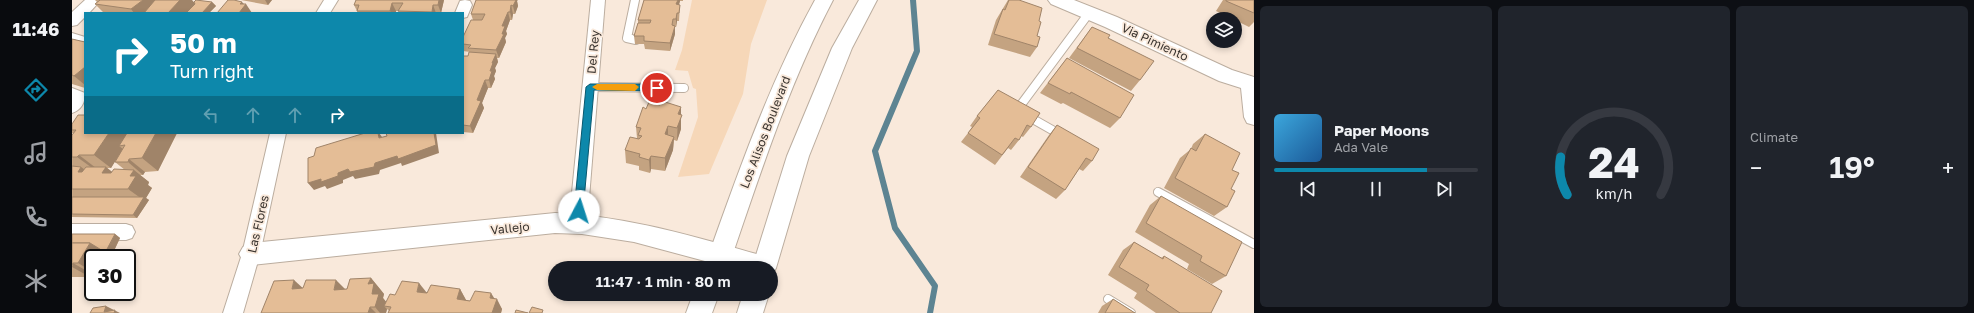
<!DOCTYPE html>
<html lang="en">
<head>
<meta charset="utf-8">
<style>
  :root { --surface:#171b24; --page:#20242c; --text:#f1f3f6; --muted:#9ea1a6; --line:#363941; --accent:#0d88ab }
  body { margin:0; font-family:"Golos Text",sans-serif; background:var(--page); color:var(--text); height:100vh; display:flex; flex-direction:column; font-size:15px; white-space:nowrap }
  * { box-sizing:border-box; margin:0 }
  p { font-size:13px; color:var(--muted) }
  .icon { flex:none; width:22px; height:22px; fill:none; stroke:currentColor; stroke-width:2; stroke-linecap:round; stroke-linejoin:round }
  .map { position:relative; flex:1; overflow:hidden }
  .drawer { display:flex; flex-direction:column; gap:6px; padding:6px; background:#0d0f14; width:720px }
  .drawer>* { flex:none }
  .banner { position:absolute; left:12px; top:12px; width:380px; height:122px; border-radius:0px; box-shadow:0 2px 6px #0003; background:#0d88ab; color:#fff; overflow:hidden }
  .tools { position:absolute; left:1134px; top:12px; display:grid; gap:8px }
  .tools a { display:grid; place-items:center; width:36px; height:36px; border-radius:50%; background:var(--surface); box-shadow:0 2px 6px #0003; font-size:20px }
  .speed { position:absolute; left:12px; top:249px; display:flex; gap:8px; font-size:20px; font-weight:700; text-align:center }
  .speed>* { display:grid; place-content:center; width:52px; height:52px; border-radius:50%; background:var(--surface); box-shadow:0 2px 6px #0003; line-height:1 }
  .speed .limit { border:2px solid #111; border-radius:6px; background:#fff; color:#111 }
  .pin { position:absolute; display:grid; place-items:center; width:34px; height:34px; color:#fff; margin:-17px; border:2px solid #fff; border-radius:50%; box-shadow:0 1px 4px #0007 }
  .me { position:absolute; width:44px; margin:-22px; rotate:5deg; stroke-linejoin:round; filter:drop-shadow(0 0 3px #0008) }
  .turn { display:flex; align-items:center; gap:14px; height:84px; padding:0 20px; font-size:18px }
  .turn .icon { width:52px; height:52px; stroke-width:2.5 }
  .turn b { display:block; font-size:28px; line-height:34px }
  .lanes { display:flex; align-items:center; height:38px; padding:0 20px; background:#0003; justify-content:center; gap:20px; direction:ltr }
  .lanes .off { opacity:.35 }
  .big { font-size:30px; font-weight:600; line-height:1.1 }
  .drawer .card { flex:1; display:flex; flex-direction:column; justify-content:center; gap:6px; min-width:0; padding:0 14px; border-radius:6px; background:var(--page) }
  .drawer .dial { align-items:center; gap:0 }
  .dial svg { height:104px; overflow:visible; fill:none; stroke:var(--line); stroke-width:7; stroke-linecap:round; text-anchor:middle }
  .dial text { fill:var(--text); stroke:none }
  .song { display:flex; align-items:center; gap:12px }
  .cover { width:48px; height:48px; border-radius:6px; background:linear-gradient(135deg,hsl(200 70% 55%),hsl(210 70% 35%)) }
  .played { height:4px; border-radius:2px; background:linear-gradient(90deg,var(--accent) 75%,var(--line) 75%) }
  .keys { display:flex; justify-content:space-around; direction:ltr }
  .heat { display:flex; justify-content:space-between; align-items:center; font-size:22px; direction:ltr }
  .drawer .tiles { flex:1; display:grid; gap:6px; grid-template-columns:repeat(3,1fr) }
  .trip { position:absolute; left:476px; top:261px; width:230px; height:40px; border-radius:20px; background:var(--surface); box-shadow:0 2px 6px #0003; font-weight:600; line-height:40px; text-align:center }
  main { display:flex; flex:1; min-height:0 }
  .tabs { display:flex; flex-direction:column; width:72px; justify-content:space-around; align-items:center; background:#090b0e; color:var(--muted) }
  .tabs .icon { width:28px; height:28px }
  .tabs .active { color:var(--accent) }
  .tabs b { font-size:18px; color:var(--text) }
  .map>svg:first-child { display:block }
  .green { fill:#f6d7b8 }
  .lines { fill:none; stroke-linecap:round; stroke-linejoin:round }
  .stream { stroke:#5d8492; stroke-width:6 }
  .service-casing { stroke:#bbad9f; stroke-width:10 }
  .minor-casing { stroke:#bbad9f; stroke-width:2 }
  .tertiary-casing { stroke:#bbad9f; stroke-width:2 }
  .secondary-casing { stroke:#bbad9f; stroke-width:2 }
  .service { stroke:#fff; stroke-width:8 }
  .minor { fill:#fff; fill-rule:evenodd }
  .tertiary { fill:#fff; fill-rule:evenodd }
  .secondary { fill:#fff; fill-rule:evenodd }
  .wall { fill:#c4a381; fill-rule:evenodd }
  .shaded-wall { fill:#a08469 }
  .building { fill:#e4bd96; stroke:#a08469 }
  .route { fill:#0d88ab; stroke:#08586f }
  .slow { fill:#f59e0b }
  .labels { text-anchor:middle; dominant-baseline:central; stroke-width:3.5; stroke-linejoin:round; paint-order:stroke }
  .street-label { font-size:12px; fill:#39332e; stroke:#f9e9db }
</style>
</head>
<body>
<main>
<nav class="tabs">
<b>11:46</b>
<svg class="icon active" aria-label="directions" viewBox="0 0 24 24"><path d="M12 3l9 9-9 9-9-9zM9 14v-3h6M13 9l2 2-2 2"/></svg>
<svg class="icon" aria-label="music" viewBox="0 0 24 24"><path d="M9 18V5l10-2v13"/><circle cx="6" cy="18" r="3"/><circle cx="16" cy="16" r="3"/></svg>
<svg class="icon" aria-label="phone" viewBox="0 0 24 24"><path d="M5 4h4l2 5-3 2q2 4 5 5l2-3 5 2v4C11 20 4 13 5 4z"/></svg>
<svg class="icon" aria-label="climate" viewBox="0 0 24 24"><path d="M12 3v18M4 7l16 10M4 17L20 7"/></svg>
</nav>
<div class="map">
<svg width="1182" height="313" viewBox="0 0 1182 313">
  <rect width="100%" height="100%" fill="#f9e9db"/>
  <path class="green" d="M 620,0 L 695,0 L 679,44 L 671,94 L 637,174 L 606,177 L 626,117 L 624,89 L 621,88 L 616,71 L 603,70 L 610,50 Z"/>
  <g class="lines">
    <path class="stream" d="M 841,0 L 845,51 L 803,151 L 823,228 L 863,286 L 858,313"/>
    <g class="service-casing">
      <g id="service">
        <path d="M 563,0 L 555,38 L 564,40"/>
        <path d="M 518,87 L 612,88"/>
        <path d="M 989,135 L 945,110 L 1017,13"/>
        <path d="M 1086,192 L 1182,244"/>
        <path d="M 1036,299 L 1059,313"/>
      </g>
    </g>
    <g class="minor-casing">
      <g id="minor">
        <path d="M 13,0 L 29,0 L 17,13 L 13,13 L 13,17 L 5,25 L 0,26 L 0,12 Z"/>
        <path d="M 252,0 L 266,0 L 258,13 L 244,13 Z"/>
        <path d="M 393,0 L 398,1 L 400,5 L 395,17 L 391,18 L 391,13 L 383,13 L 388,1 Z"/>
        <path d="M 519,0 L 533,0 L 515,223 L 512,229 L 506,231 L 500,229 L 497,223 Z"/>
        <path d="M 0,33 L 13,37 L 13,47 L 0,43 Z"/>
        <path d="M 0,88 L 13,93 C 13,103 9,110 0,113 Z"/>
        <path d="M 198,133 L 214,133 L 188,254 L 171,313 L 151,313 L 170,254 Z"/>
        <path d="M 0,224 L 54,224 L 60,226 L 63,232 L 60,238 L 54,240 L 0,240 Z"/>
      </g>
    </g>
    <g class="tertiary-casing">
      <g id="tertiary">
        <path d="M 976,0 L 1002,0 L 1045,17 L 1160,70 L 1182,77 L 1182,125 L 1175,123 L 1172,117 L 1169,88 L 1147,81 L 1033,27 L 979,4 Z"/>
        <path d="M 483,213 C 555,216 623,237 692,256 L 700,259 L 704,267 L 699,275 L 699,268 L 659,268 L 562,242 L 510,234 L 483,233 L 179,265 L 171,261 L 167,254 L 171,247 L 179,243 Z"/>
      </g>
    </g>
    <g class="secondary-casing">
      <g id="secondary">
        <path d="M 743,0 L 761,0 C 716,86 687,177 656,268 L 632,268 C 665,176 696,85 743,0 Z"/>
        <path d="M 787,0 L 805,0 L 780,48 L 737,156 L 704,268 L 699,277 L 699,268 L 680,268 L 715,156 L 760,48 Z"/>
        <path d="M 621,294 L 647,294 L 640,313 L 614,313 Z"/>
        <path d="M 671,294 L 697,294 L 691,313 L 665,313 Z"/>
      </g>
    </g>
    <use href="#service" class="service"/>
    <use href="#minor" class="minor"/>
    <use href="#tertiary" class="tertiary"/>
    <use href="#secondary" class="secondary"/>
  </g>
  <g class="wall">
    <path d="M 23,0 L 122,2 L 140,2 L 144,6 L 137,13 L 32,13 L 23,4 L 25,2 Z"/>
    <path d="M 169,0 L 200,0 L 196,5 Z"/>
    <path d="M 284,0 L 372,0 L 369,13 L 327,13 L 326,11 L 324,11 L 324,13 L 286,13 L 282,5 Z"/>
    <path d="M 572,0 L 611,0 L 611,1 L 608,1 L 607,5 L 608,5 L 607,21 L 605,21 L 604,27 L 603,27 L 603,34 L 598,51 L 573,49 L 572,44 L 563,44 L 562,36 L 566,23 L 566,20 Z"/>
    <path d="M 936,0 L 947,0 L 965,36 L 965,47 L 958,57 L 916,45 L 924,20 Z"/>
    <path d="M 1151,0 L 1182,0 L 1182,22 L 1177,27 L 1163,20 L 1163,19 L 1160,19 L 1144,11 Z"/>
    <path d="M 445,1 L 446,6 L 443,14 L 441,14 L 440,20 L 438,20 L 434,31 L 435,34 L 433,38 L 434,42 L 427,58 L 425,58 L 426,62 L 423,68 L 424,71 L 422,76 L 423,79 L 419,88 L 416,88 L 410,103 L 412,108 L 401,133 L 391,132 L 391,56 L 396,56 L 398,52 L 391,51 L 391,37 L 401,20 L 399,14 Z"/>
    <path d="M 1020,27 L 1036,38 L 1068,80 L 1059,91 L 997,58 Z"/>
    <path d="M 0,39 L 13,42 L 13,88 L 0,84 Z"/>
    <path d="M 995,58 L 1048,118 L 1038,128 L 991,103 L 989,104 L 968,93 Z"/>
    <path d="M 926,90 L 959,127 L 951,137 L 949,136 L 947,140 L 939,150 L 936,148 L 923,165 L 889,142 L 896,133 L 900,127 L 898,126 L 905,116 Z"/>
    <path d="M 574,109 L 609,115 L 609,129 L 605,141 L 602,140 L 601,150 L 593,171 L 579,169 L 578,173 L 567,170 L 567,166 L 554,163 L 553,150 L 565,138 L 564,127 Z"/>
    <path d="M 0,124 L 13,133 L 105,133 L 86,171 L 73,172 L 71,175 L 68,175 L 77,182 L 76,185 L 80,188 L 74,198 L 77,200 L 65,218 L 0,217 L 0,135 L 1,133 L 0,133 ZM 49,151 L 43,162 L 53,170 L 40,172 L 35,168 L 39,168 Z"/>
    <path d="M 985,125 L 1020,161 L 1011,171 L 1007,169 L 993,190 L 984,199 L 948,177 L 977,135 Z"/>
    <path d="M 1133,134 L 1160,170 L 1159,189 L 1155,207 L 1142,216 L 1092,188 L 1108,158 L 1119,149 L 1121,144 Z"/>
    <path d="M 1089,196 L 1154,276 L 1140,284 L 1115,269 L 1117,264 L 1063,232 L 1078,205 Z"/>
    <path d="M 0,234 L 43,234 L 48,238 L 40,255 L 36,255 L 21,258 L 21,274 L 20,274 L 18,277 L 0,277 Z"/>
    <path d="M 1062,242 L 1089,258 L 1092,256 L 1139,313 L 1084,313 L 1062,298 L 1065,293 L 1036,275 L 1051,250 Z"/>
    <path d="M 299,278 L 308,289 L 312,294 L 311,298 L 314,302 L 323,295 L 388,289 L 394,300 L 398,301 L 422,298 L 430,309 L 429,313 L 316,313 L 317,311 L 315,309 L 314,313 L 189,313 L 231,288 L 274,289 Z"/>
    <path d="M 1041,299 L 1063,313 L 1026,313 L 1030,306 Z"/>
  </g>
  <g class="shaded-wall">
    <path d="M 71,0 L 94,0 L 85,13 L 62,13 L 59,9 Z"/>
    <path d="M 108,0 L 120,0 L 127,8 L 122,13 L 96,13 Z"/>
    <path d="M 193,0 L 200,0 L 196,5 Z"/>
    <path d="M 367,0 L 372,0 L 369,13 L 366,5 Z"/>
    <path d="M 442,0 L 446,0 L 445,1 L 446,6 L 443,14 L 441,6 Z"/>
    <path d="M 606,0 L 608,0 L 608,1 L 604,13 L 604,4 Z"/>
    <path d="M 140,2 L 144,6 L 137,13 L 130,13 Z"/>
    <path d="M 170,2 L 173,5 L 174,4 L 180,13 L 162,13 L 168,4 Z"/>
    <path d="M 320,3 L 324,11 L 324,13 L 319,13 L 318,11 Z"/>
    <path d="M 361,5 L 364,13 L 360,13 L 360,12 Z"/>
    <path d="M 439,5 L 441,14 L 440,20 L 438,12 Z"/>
    <path d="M 436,12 L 438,20 L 434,31 L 435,34 L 433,38 L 434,42 L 427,58 L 424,50 L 430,26 Z"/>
    <path d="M 605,13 L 605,21 L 604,27 L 604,19 Z"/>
    <path d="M 603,26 L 603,34 L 598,51 L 598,43 Z"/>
    <path d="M 424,54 L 426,62 L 423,68 L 424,71 L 422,76 L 423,79 L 419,88 L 417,80 L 420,63 Z"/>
    <path d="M 13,67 L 13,85 L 2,76 Z"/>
    <path d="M 413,80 L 416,88 L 410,103 L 412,108 L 401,133 L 398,126 L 405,100 Z"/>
    <path d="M 609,107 L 609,129 L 605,141 L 606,114 Z"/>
    <path d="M 596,126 L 596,139 L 593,134 Z"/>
    <path d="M 37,133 L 61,133 L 47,146 L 51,149 L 39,168 L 22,155 Z"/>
    <path d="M 84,133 L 105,133 L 86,171 L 70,158 Z"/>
    <path d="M 306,133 L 307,133 L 310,137 L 307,138 Z"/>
    <path d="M 362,133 L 364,133 L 367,153 L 330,166 L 329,163 L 308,170 L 307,174 L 283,179 L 281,176 L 271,180 L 271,183 L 255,189 L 253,186 L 242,190 L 236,183 L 276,169 L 303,163 Z"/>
    <path d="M 602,137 L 601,150 L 593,171 L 593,158 Z"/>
    <path d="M 7,155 L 24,168 L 23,170 L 5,157 Z"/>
    <path d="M 579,156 L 579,169 L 578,173 L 577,160 Z"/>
    <path d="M 57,159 L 73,172 L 71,175 L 56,162 Z"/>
    <path d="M 9,167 L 26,179 L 6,172 Z"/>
    <path d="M 34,167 L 50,180 L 30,173 Z"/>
    <path d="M 62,170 L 77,182 L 76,185 L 80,188 L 74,198 L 77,200 L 65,218 L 61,215 L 70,199 L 56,189 L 58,176 Z"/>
    <path d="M 43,234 L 48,238 L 40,255 L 34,251 Z"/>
    <path d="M 18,243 L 36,254 L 34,258 L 21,258 L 21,272 L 6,263 Z"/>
    <path d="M 1,263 L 20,274 L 18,277 L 0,267 Z"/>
    <path d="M 299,278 L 308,289 L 312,294 L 311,298 L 316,304 L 312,306 L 315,309 L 314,313 L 308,313 L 303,307 L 296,284 Z"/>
    <path d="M 222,280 L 234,291 L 220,289 Z"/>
    <path d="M 264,280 L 275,291 L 262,290 Z"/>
    <path d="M 347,283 L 355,293 L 345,292 Z"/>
    <path d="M 388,289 L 394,300 L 392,309 L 385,299 Z"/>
    <path d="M 419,293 L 424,301 L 425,299 L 430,309 L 429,313 L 420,313 L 418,298 Z"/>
    <path d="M 34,306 L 48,313 L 34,313 L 32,312 Z"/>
    <path d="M 298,307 L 304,313 L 296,313 Z"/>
  </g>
  <g class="building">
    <path d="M 28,0 L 71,0 L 59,9 L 23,4 Z"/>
    <path d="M 83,0 L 108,0 L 96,13 L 72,13 Z"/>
    <path d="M 124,0 L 140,2 L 130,13 L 114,13 L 123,4 L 122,2 Z"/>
    <path d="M 156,0 L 162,0 L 170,2 L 168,4 L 174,4 L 167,13 L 145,13 Z"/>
    <path d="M 284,0 L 367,0 L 366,5 L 361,5 L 360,12 L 326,11 L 331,3 L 320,3 L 318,11 L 285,11 L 287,5 L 282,5 Z"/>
    <path d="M 404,0 L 444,0 L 441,6 L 439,5 L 438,12 L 436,12 L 430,26 L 433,26 L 430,34 L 432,34 L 424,50 L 396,48 L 399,45 L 391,44 L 391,37 L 399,20 L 410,20 L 413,14 L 399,14 Z"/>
    <path d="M 572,0 L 606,0 L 604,4 L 608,5 L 607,13 L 605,13 L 604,19 L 601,19 L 600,25 L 603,26 L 598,43 L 572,41 L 572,36 L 562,36 L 566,23 L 578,23 L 579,20 L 566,20 Z"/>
    <path d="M 937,0 L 947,0 L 970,8 L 967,21 L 969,22 L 965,36 L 968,37 L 965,47 L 922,34 L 931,9 L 933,10 Z"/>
    <path d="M 1154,0 L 1182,0 L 1182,13 L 1154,1 Z"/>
    <path d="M 1020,27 L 1038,35 L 1036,38 L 1082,61 L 1068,80 L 1005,48 Z"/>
    <path d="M 0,39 L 13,42 L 13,67 L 2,76 L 0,75 Z"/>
    <path d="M 397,52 L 424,54 L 420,63 L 421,63 L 418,71 L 420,71 L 417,80 L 413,80 L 405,100 L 409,101 L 398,126 L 391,125 L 391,56 L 396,56 Z"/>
    <path d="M 995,58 L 1062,95 L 1048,118 L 999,92 L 998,94 L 976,83 Z"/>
    <path d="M 926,90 L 968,113 L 959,127 L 955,125 L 947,140 L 943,138 L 930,155 L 896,133 L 908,118 L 905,116 Z"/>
    <path d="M 590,101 L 609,107 L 606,114 L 610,115 L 605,128 L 596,126 L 593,134 L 602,137 L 593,158 L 579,156 L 577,160 L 567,157 L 568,154 L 553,150 L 558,137 L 567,139 L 570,136 L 566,135 L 569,128 L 564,127 L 571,107 L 574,109 L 577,102 L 588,105 Z"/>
    <path d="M 6,115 L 13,115 L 13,133 L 37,133 L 22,155 L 7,155 L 5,157 L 0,157 L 0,135 L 4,130 L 0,130 L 0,124 Z"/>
    <path d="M 985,125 L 1027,149 L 1020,161 L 1014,158 L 993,190 L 956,167 Z"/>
    <path d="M 55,133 L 84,133 L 70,158 L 57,159 L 56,162 L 43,162 L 53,145 L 47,146 Z"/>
    <path d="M 293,133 L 306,133 L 307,138 L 315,136 L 314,133 L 362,133 L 364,145 L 326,159 L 325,156 L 303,163 L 302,167 L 278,172 L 276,169 L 266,173 L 266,176 L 249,182 L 249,179 L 236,183 L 236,158 L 242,156 L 244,148 Z"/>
    <path d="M 1133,134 L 1168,153 L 1160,170 L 1167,173 L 1159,189 L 1163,191 L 1155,207 L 1103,178 L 1119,148 L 1124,151 Z"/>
    <path d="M 0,166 L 9,167 L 6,172 L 10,172 L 14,167 L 34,167 L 30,173 L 39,173 L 42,169 L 62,170 L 58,176 L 64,176 L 56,189 L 0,189 Z"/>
    <path d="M 1089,196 L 1170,242 L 1154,276 L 1128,261 L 1130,256 L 1074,223 Z"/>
    <path d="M 0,197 L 72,197 L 61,215 L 0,214 Z"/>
    <path d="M 0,234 L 43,234 L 34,251 L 31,251 L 18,243 L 0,243 Z"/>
    <path d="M 1062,242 L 1091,259 L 1092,256 L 1150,291 L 1139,313 L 1108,313 L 1074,290 L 1077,285 L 1047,267 Z"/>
    <path d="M 0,243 L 18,243 L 6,263 L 1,263 L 0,265 Z"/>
    <path d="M 299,278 L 296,284 L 302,283 L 300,294 L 307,294 L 303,307 L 298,307 L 296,313 L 189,313 L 202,281 L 222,280 L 220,289 L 231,288 L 234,280 L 264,280 L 262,290 L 275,289 L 278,279 Z"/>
    <path d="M 330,281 L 347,283 L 345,292 L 355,293 L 359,285 L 388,289 L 385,299 L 398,301 L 403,291 L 419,293 L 418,298 L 425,299 L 420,313 L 316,313 L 319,307 L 312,306 L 318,294 L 323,295 Z"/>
    <path d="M 1041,299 L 1063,313 L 1033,313 Z"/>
    <path d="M 34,306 L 32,312 L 43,310 L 42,313 L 18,313 L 21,308 Z"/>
    <path d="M 460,307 L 471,310 L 470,313 L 457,313 Z"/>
    <path d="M 444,310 L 456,313 L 443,313 Z"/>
  </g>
  <path class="route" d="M 518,84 L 585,84 L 589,88 L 585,91 L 522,90 L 511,211 L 507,216 L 502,211 L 514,87 Z"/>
  <path class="slow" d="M 525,84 L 563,84 L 567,87 L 563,91 L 525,90 L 520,87 Z"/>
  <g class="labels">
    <g class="street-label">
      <text transform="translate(1083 42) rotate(25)">Via Pimiento</text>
      <text transform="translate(521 52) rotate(-85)">Del Rey</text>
      <text transform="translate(693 132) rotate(-69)">Los Alisos Boulevard</text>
      <text transform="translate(186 224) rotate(-77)">Las Flores</text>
      <text transform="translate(438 228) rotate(-6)">Vallejo</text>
    </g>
  </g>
</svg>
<div class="tools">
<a><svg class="icon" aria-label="layers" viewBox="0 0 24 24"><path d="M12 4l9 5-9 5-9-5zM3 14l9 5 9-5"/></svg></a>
</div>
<div class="speed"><div class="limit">30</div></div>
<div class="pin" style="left:585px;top:88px;background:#d93025"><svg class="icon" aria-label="arrive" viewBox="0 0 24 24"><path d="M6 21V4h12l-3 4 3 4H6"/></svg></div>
<svg class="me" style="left:507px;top:211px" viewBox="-20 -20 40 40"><circle r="19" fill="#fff"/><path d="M0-13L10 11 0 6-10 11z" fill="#0d88ab"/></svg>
<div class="trip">11:47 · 1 min · 80 m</div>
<div class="banner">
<div class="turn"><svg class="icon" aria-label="right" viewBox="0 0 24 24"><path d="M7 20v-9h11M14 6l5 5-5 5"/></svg><div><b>50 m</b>Turn right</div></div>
<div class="lanes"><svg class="icon off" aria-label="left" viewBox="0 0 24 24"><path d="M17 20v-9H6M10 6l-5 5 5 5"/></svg><svg class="icon off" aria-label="ahead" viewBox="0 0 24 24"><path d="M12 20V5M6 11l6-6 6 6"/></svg><svg class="icon off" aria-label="ahead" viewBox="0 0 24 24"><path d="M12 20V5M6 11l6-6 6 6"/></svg><svg class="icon" aria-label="right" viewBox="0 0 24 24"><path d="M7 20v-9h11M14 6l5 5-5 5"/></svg></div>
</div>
</div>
<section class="drawer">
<div class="tiles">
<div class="card">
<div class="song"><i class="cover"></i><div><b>Paper Moons</b><p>Ada Vale</p></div></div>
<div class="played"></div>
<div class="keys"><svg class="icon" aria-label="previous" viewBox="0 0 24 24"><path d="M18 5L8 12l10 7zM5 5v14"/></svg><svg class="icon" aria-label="pause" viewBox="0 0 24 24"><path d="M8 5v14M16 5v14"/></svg><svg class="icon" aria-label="next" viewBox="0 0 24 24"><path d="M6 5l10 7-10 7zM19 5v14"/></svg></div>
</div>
<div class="card dial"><svg viewBox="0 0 100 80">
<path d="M14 69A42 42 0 1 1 86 69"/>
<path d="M14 69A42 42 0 0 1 9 40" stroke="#0d88ab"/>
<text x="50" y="56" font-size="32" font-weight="700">24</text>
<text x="50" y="72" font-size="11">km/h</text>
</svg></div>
<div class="card"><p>Climate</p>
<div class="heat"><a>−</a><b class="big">19°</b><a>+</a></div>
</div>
</div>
</section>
</main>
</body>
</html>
